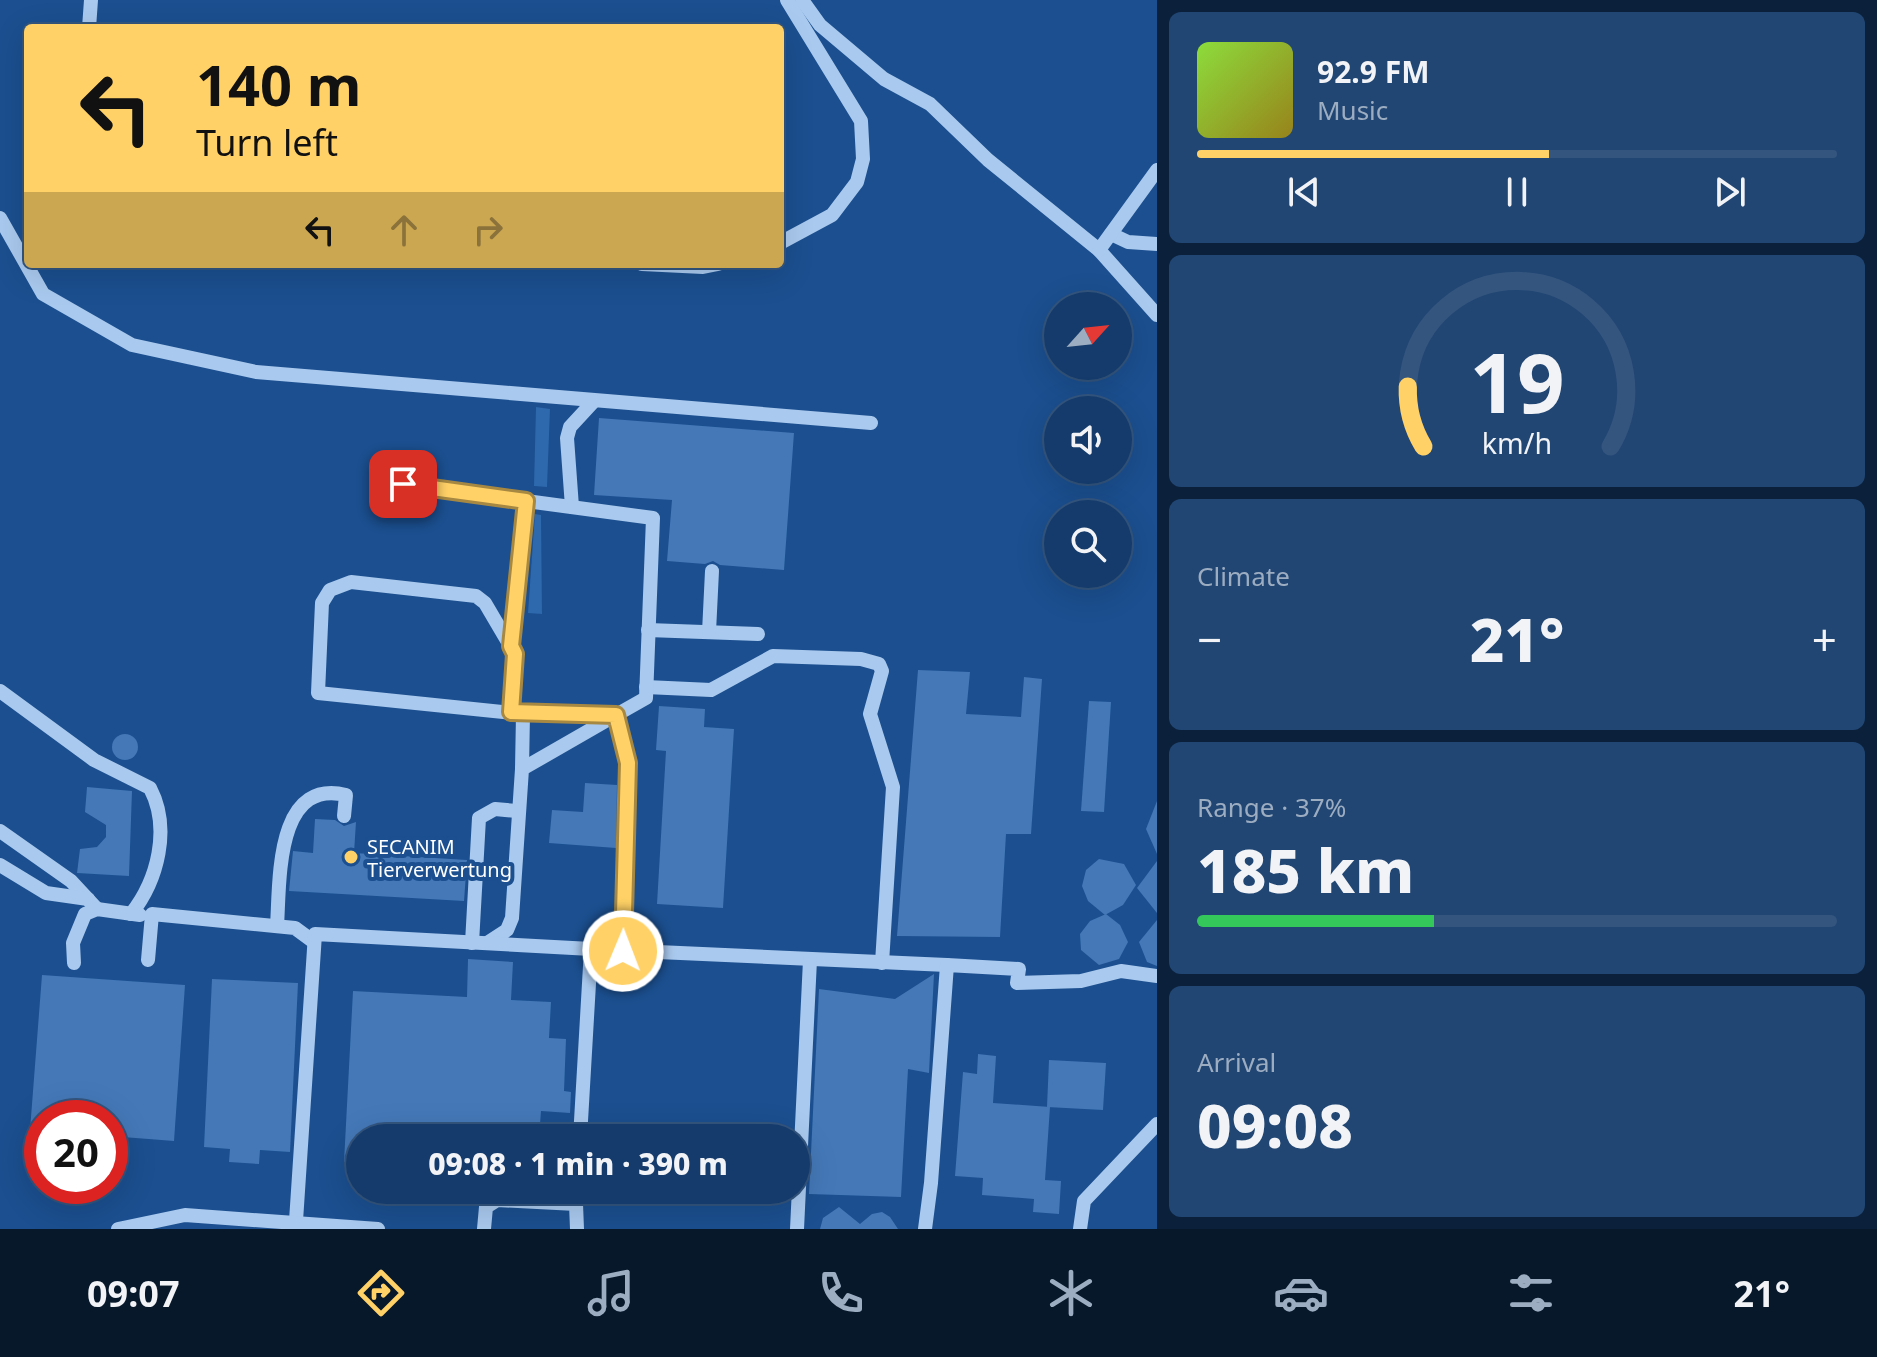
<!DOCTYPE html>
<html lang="en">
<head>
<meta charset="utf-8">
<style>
  :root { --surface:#143b6b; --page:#214673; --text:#f1f3f6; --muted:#9dadc1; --line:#33557e; --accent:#ffd166 }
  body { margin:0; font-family:"Noto Sans",sans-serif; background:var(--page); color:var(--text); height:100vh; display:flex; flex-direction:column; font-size:30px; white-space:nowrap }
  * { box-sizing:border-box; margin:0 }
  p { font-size:26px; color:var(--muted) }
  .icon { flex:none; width:44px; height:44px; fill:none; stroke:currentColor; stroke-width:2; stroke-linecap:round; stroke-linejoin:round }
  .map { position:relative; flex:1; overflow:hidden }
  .drawer { display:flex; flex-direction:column; gap:12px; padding:12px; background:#0b203b; width:720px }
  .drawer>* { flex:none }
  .hud { position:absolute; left:24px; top:24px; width:760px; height:244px; border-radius:8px; box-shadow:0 8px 32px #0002,0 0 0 2px var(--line); background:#ffd166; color:#111; overflow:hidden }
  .needle { width:52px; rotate:63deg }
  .tools { position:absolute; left:1044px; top:292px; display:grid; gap:16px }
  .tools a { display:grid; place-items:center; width:88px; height:88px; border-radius:50%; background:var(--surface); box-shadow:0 8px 32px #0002,0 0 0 2px var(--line); font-size:40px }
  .speed { position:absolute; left:24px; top:1100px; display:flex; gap:16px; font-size:40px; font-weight:700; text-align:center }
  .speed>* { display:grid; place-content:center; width:104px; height:104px; border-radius:50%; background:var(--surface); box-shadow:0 8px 32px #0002,0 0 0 2px var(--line); line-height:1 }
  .speed .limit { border:12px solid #d22; background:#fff; color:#111 }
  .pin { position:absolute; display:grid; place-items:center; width:68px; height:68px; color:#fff; margin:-34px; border-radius:16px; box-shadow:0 4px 12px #0006 }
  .me { position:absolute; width:88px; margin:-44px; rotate:1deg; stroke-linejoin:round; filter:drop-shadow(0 0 6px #0008) }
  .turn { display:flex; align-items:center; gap:28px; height:168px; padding:0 40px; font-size:36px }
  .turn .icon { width:104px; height:104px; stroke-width:2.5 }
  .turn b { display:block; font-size:56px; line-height:68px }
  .lanes { display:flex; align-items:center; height:76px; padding:0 40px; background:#0003; justify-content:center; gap:40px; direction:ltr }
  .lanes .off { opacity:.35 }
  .big { font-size:60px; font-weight:800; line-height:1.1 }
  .drawer .card { flex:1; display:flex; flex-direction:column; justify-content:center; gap:12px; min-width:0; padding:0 28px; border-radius:12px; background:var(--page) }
  .drawer .dial { align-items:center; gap:0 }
  .dial svg { height:208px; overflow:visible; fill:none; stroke:var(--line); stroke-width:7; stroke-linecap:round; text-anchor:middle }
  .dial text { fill:var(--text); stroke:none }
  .song { display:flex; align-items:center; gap:24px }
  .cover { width:96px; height:96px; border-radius:12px; background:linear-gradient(135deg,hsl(90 70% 55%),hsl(50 70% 35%)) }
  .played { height:8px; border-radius:4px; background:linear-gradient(90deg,var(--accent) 55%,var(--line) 55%) }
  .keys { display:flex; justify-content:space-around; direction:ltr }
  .heat { display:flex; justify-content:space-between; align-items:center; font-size:44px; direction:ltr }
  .charge { height:12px; border-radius:6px; background:linear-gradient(90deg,#34c759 37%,var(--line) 0) }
  .trip { position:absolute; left:346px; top:1124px; width:464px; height:80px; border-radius:40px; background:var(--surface); box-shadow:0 8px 32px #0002,0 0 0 2px var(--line); font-weight:800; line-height:80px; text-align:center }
  .tabs { display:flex; height:128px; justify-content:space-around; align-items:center; background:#08182b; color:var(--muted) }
  .tabs .icon { width:56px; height:56px }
  .tabs .current { color:var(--accent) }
  .tabs b { font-size:36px; color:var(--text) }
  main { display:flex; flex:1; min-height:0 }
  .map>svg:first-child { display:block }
  .green { fill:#2e69ad }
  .building { fill:#4478b7 }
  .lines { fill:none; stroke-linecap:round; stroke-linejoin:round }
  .minor { stroke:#a9c9ee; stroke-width:14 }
  .route-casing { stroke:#a68842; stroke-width:20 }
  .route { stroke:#ffd166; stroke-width:14 }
  .poi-dot { fill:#ffd166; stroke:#1b4f8f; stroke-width:3 }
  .labels { text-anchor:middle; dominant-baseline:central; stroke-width:8; stroke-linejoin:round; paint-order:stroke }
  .poi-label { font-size:20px; fill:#fff; stroke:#1b4f8f; text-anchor:start }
</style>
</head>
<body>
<main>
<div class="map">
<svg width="1157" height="1229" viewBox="0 0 1157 1229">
  <rect width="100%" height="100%" fill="#1b4f8f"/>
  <g class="green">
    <path d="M 536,407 L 550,409 L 547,487 L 534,486 Z"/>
    <path d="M 535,514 L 541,515 L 542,614 L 528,613 Z"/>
  </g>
  <g class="building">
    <path d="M 599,418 L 794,433 L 784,570 L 720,565 L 713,561 L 705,564 L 667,561 L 672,500 L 594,495 Z"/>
    <path d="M 918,670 L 970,672 L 966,714 L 1021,717 L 1024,677 L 1042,679 L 1031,834 L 1006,834 L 1000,937 L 897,936 Z"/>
    <path d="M 1089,701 L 1111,702 L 1104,812 L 1081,811 Z"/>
    <path d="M 659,706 L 705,709 L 704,727 L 734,729 L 723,908 L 657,904 L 666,751 L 656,750 Z"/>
    <circle cx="125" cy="747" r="13"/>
    <path d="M 585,783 L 617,785 L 616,848 L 549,843 L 552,810 L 583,812 Z"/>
    <path d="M 87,787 L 132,791 L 129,876 L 77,873 L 80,849 L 97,847 L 106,837 L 106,825 L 85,812 Z"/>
    <path d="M 1157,801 L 1157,854 L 1146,829 Z"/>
    <path d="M 315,819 L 335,820 L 344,826 L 356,822 L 354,853 L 467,860 L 464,901 L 289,891 L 293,851 L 313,853 Z"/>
    <path d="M 1099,859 L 1124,864 L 1136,885 L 1123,905 L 1105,915 L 1088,901 L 1082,886 L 1086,870 Z"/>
    <path d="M 1157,861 L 1157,913 L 1137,888 Z"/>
    <path d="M 1106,914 L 1120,925 L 1128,942 L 1119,959 L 1099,965 L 1081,950 L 1080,934 L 1090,921 Z"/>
    <path d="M 1157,920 L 1157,966 L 1147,962 L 1139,942 Z"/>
    <path d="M 468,959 L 513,962 L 511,1000 L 551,1002 L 549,1038 L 566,1039 L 564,1091 L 571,1092 L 570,1113 L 541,1111 L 539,1138 L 360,1138 L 360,1163 L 344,1162 L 353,991 L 467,997 Z"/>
    <path d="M 934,974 L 929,1073 L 908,1069 L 901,1197 L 809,1194 L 819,989 L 895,999 Z"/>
    <path d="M 42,975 L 185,985 L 174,1141 L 110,1136 L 110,1118 L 42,1118 L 42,1131 L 30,1130 Z"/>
    <path d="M 212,979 L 298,983 L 290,1152 L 260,1150 L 259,1164 L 229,1162 L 230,1149 L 204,1147 Z"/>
    <path d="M 978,1054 L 996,1056 L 993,1103 L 1050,1107 L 1045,1180 L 1061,1181 L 1059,1214 L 1033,1212 L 1034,1199 L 982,1195 L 983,1178 L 955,1176 L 963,1072 L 977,1074 Z"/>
    <path d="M 1049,1060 L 1106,1063 L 1103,1110 L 1047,1107 Z"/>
    <path d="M 839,1207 L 860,1224 L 872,1214 L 882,1212 L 890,1217 L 898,1229 L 820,1229 L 823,1218 Z"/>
  </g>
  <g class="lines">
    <g class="minor">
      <path d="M 802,0 L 820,25 L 884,79 L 930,104 L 988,160 L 1099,250 L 1157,315"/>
      <path d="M 89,28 L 91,0"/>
      <path d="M 0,218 L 43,294 L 132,345 L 256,372 L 871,423"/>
      <path d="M 1111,234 L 1128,242 L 1157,244"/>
      <path d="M 780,243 L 832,215 L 857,182 L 863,159 L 861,121 L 787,0"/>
      <path d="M 1099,250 L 1157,170"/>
      <path d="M 642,264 L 703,267 L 718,264"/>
      <path d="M 403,484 L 526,501 L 511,646"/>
      <path d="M 572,507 L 567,438 L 570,427 L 594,401"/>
      <path d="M 648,630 L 758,634"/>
      <path d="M 709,632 L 712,571"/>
      <path d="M 646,687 L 711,690 L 773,656 L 861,659 L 879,664 L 882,671 L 870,714 L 893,787 L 882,963"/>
      <path d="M 0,691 L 94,760 L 150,788 C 171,828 158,880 131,914"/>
      <path d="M 511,712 L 515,654 L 485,603 L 476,596 L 351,582 L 330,590 L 322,603 L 318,693 L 523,714 L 522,769"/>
      <path d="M 523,714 L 616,715 L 646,698 L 653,518 L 526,501"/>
      <path d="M 0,831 L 71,881 L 97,909"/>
      <path d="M 0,865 L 46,893 L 88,899"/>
      <path d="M 277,926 C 280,881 275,778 346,795 L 344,816"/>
      <path d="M 472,943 L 479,818 L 495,809 L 517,811"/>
      <path d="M 487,943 L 507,930 L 512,918 L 522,769 L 616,715 L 628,763 L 623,951"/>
      <path d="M 148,960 L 152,914 L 295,928 L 314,942"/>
      <path d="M 74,963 L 73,943 L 85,914 L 97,909 L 140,915"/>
      <path d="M 580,1138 L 591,949 L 947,965"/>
      <path d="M 296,1221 L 315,934 L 591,949"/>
      <path d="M 118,1229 L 185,1215 L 378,1229"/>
      <path d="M 484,1229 L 486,1207 L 497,1200 L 576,1204 L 577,1229"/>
      <path d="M 797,1229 L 810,960"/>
      <path d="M 925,1229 L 931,1183 L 947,965 L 1019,969 L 1017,983 L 1081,981 L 1121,971 L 1157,976"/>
      <path d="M 1080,1229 L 1084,1201 L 1157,1124"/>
    </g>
  </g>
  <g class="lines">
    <g class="route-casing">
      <path id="route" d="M 403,484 L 526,501 L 511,646 L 515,654 L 511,712 L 616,715 L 628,763 L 623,951"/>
    </g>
    <use href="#route" class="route"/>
  </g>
  <circle class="poi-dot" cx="351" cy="857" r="8"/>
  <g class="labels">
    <g class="poi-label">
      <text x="367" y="846">SECANIM<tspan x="367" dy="23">Tierverwertung</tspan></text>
    </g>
  </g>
</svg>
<div class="tools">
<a><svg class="needle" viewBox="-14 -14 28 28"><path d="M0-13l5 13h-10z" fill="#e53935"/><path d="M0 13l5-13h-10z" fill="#9dadc1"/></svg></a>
<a><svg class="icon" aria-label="sound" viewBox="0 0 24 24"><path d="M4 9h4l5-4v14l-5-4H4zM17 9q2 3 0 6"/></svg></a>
<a><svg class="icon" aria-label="search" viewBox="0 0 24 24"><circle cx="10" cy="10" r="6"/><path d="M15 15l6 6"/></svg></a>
</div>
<div class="speed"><div class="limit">20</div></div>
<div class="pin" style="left:403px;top:484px;background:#d93025"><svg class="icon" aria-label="arrive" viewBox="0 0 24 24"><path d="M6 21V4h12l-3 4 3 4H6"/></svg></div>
<svg class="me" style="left:623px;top:951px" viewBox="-20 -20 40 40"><circle r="17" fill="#ffd166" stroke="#fff" stroke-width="3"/><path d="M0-11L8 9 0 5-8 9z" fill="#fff"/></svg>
<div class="trip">09:08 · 1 min · 390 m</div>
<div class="hud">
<div class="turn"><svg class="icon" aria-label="left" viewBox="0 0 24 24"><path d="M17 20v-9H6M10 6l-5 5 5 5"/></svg><div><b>140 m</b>Turn left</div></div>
<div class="lanes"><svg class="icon" aria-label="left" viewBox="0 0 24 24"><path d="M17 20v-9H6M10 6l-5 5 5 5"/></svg><svg class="icon off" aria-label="ahead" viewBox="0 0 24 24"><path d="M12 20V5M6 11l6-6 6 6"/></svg><svg class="icon off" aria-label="right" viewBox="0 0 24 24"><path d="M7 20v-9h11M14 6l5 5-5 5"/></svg></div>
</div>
</div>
<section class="drawer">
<div class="card">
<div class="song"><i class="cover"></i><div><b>92.9 FM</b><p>Music</p></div></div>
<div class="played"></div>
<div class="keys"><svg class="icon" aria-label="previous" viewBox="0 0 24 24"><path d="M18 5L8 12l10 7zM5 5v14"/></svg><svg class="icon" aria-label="pause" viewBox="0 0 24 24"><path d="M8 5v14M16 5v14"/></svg><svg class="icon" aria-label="next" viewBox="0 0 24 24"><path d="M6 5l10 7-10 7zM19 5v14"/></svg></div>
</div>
<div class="card dial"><svg viewBox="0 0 100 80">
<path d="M14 69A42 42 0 1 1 86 69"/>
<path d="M14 69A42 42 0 0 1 8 46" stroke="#ffd166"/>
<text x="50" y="56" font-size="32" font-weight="700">19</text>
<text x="50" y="72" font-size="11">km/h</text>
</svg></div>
<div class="card"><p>Climate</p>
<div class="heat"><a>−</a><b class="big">21°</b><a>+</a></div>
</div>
<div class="card"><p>Range · 37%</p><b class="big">185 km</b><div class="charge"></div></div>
<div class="card"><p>Arrival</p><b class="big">09:08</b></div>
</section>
</main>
<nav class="tabs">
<b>09:07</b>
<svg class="icon current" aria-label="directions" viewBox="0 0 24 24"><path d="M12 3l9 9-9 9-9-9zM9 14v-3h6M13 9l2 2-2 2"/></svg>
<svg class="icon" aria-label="music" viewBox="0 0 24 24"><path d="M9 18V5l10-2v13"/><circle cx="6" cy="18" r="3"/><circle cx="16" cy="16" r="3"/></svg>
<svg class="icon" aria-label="phone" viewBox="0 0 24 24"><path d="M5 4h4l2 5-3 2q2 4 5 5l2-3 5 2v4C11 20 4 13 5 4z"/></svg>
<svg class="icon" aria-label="climate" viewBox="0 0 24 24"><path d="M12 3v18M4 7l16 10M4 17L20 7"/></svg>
<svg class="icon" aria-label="car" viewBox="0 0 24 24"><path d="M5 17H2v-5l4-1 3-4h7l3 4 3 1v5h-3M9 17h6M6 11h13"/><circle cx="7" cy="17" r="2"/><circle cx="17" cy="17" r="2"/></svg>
<svg class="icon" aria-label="filters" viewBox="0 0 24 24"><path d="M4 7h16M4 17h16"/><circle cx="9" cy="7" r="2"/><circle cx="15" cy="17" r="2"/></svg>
<b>21°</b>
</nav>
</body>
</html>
